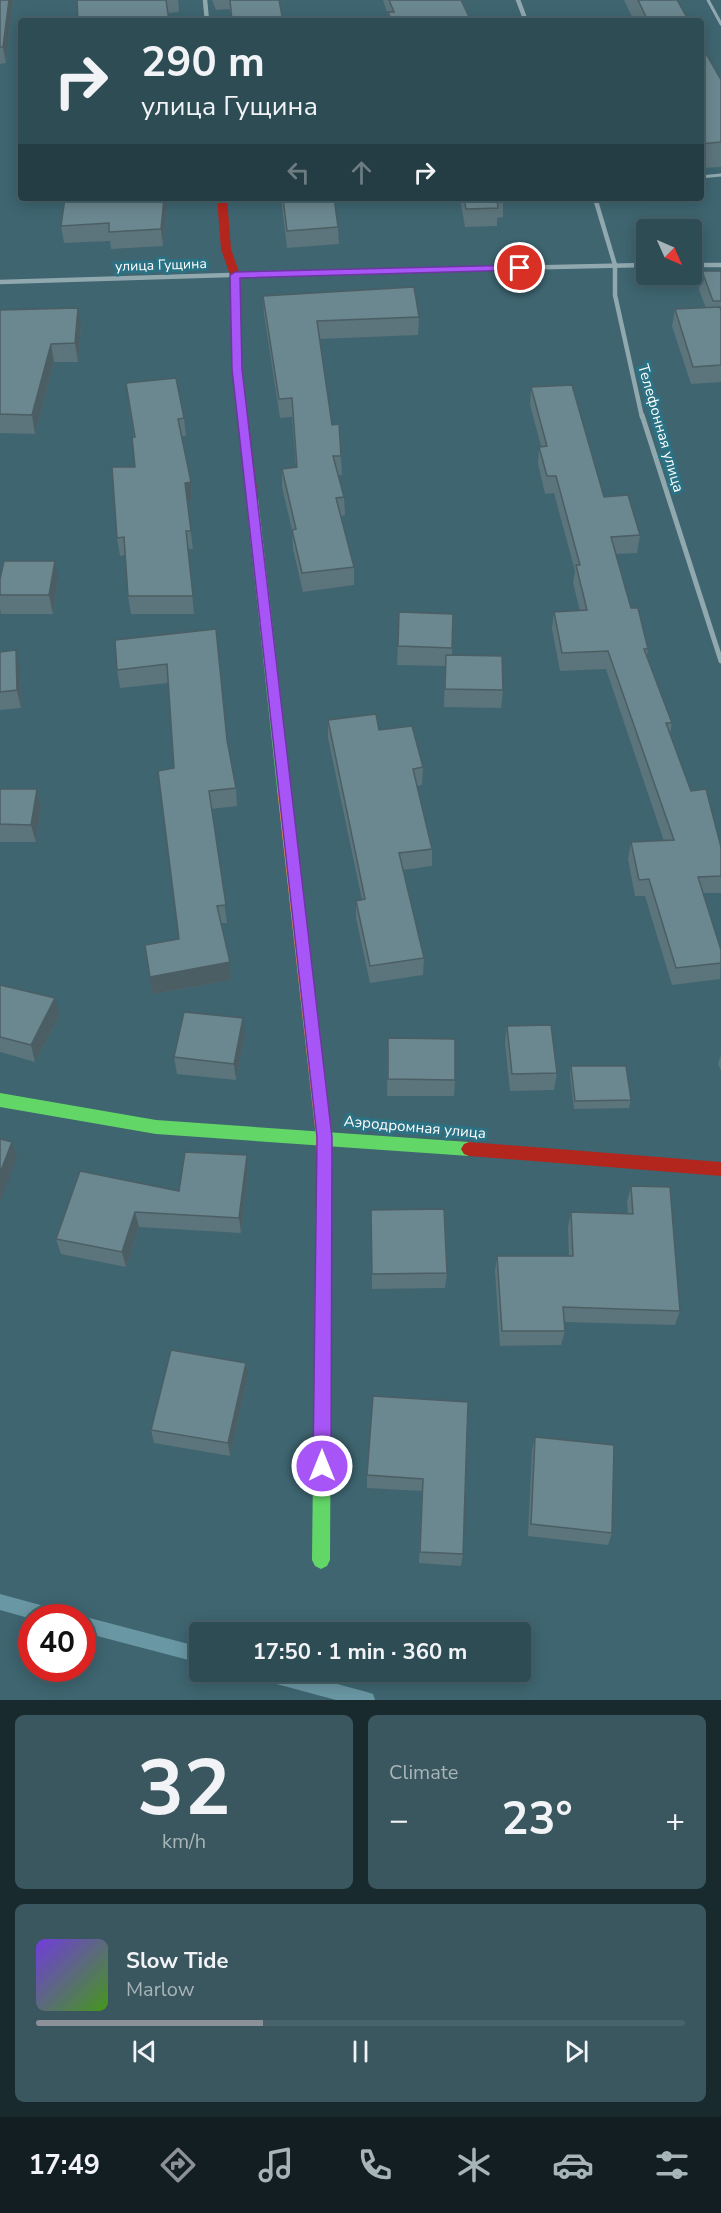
<!DOCTYPE html>
<html lang="en">
<head>
<meta charset="utf-8">
<style>
  :root { --surface:#2e4c54; --page:#3a565e; --text:#f1f3f6; --muted:#a7b4b8; --line:#49636b; --accent:#8c9099 }
  body { margin:0; font-family:"Nunito Sans",sans-serif; background:var(--page); color:var(--text); height:100vh; display:flex; flex-direction:column; font-size:22px; white-space:nowrap }
  * { box-sizing:border-box; margin:0 }
  p { font-size:20px; color:var(--muted) }
  .icon { flex:none; width:33px; height:33px; fill:none; stroke:currentColor; stroke-width:2; stroke-linecap:round; stroke-linejoin:round }
  .map { position:relative; height:1700px; overflow:hidden }
  .details { display:flex; flex-direction:column; gap:15px; padding:15px; background:#192a2e; flex:1 }
  .details>* { flex:none }
  .banner { position:absolute; left:18px; top:18px; width:686px; height:183px; border-radius:6px; box-shadow:0 3px 15px #0003,0 0 0 2px var(--line); background:#2e4c54; color:var(--text); overflow:hidden }
  .needle { width:39px; rotate:135deg }
  .tools { position:absolute; left:636px; top:219px; display:grid; gap:12px }
  .tools a { display:grid; place-items:center; width:66px; height:66px; border-radius:6px; background:var(--surface); box-shadow:0 3px 15px #0003,0 0 0 2px var(--line); font-size:30px }
  .speed { position:absolute; left:18px; top:1604px; display:flex; gap:12px; font-size:30px; font-weight:700; text-align:center }
  .speed>* { display:grid; place-content:center; width:78px; height:78px; border-radius:50%; background:var(--surface); box-shadow:0 3px 15px #0003,0 0 0 2px var(--line); line-height:1 }
  .speed .limit { border:9px solid #d22; background:#fff; color:#111 }
  .pin { position:absolute; display:grid; place-items:center; width:51px; height:51px; color:#fff; margin:-26px; border:3px solid #fff; border-radius:50%; box-shadow:0 2px 6px #0007 }
  .me { position:absolute; width:66px; margin:-33px; rotate:0deg; stroke-linejoin:round; filter:drop-shadow(0 0 4px #0008) }
  .turn { display:flex; align-items:center; gap:21px; height:126px; padding:0 24px; font-size:27px }
  .turn .icon { width:78px; height:78px; stroke-width:2.5 }
  .turn b { display:block; font-size:42px; line-height:51px }
  .lanes { display:flex; align-items:center; height:57px; padding:0 24px; background:#0003; justify-content:center; gap:30px; direction:ltr }
  .lanes .off { opacity:.35 }
  .big { font-size:45px; font-weight:700; line-height:1.1 }
  .details .tile { flex:1; display:flex; flex-direction:column; justify-content:center; gap:9px; min-width:0; padding:0 21px; border-radius:9px; background:var(--page) }
  .details .dial { align-items:center; gap:0 }
  .dial b { font-size:78px; line-height:1 }
  .song { display:flex; align-items:center; gap:18px }
  .cover { width:72px; height:72px; border-radius:9px; background:linear-gradient(135deg,hsl(260 70% 55%),hsl(100 70% 35%)) }
  .played { height:6px; border-radius:3px; background:linear-gradient(90deg,var(--accent) 35%,var(--line) 35%) }
  .keys { display:flex; justify-content:space-around; direction:ltr }
  .heat { display:flex; justify-content:space-between; align-items:center; font-size:33px; direction:ltr }
  .details .tiles { flex:1; display:grid; gap:15px; grid-template-columns:1fr 1fr }
  .tile:last-child { grid-column:span 2 }
  .trip { position:absolute; left:189px; top:1622px; width:342px; height:60px; border-radius:6px; background:var(--surface); box-shadow:0 3px 15px #0003,0 0 0 2px var(--line); font-weight:700; line-height:60px; text-align:center }
  .tabs { display:flex; height:96px; justify-content:space-around; align-items:center; background:#121e22; color:var(--muted) }
  .tabs .icon { width:42px; height:42px }
  .tabs .current { color:var(--accent) }
  .tabs b { font-size:27px; color:var(--text) }
  .map>svg:first-child { display:block }
  .lines { fill:none; stroke-linecap:round; stroke-linejoin:round }
  .stream { fill:#6997a3; fill-rule:evenodd }
  .lane { stroke:#91a8af; stroke-width:3 }
  .street-far1 { stroke:#91a8af; stroke-width:4.5 }
  .street { stroke:#91a8af; stroke-width:5 }
  .fast { fill:#63d668; fill-rule:evenodd }
  .slow { fill:#ff974d; fill-rule:evenodd }
  .jam { fill:#b3261e; fill-rule:evenodd }
  .wall { fill:#5c747b }
  .shaded-wall { fill:#4b5e64 }
  .building { fill:#6b878f; stroke:#4b5e64; stroke-width:1.5 }
  .route { fill:#a855f7; stroke:#6d37a1; stroke-width:1.5 }
  .labels { text-anchor:middle; dominant-baseline:central; stroke-width:6; stroke-linejoin:round; paint-order:stroke }
  .far-street-label { font-size:14px; fill:#fff; stroke:#2a7284 }
  .street-label { font-size:15px; fill:#fff; stroke:#2a7284 }
</style>
</head>
<body>
<div class="map">
<svg width="721" height="1700" viewBox="0 0 721 1700">
  <rect width="100%" height="100%" fill="#3e6570"/>
  <g class="lines">
    <g class="stream">
      <path d="M 0,1594 L 55,1609 L 61,1611 L 63,1617 L 32,1617 L 32,1619 L 0,1610 Z"/>
      <path d="M 82,1616 L 200,1647 L 200,1663 L 82,1632 L 82,1617 L 79,1617 Z"/>
      <path d="M 250,1671 L 289,1671 L 367,1692 L 373,1694 L 375,1700 L 336,1700 L 258,1679 L 252,1677 Z"/>
    </g>
    <g class="lane">
      <path d="M 708,0 L 721,24"/>
      <path d="M 700,177 L 721,175"/>
    </g>
    <g class="street-far1">
      <path d="M 205,0 L 207,21"/>
      <path d="M 518,0 L 526,21"/>
      <path d="M 595,198 L 615,265 L 615,295 L 642,417"/>
      <path d="M 692,265 L 721,265"/>
      <path d="M 240,274 L 646,265"/>
      <path d="M 0,282 L 230,275"/>
    </g>
    <path class="street" d="M 642,415 L 721,661"/>
    <g class="fast">
      <path d="M 252,494 L 258,498 L 291,788 L 284,793 L 277,788 L 246,498 Z"/>
      <path d="M 0,1093 L 156,1120 L 469,1142 L 474,1144 L 477,1149 L 474,1154 L 469,1156 L 156,1134 L 0,1107 Z"/>
      <path d="M 324,1195 L 330,1197 L 332,1202 L 330,1560 L 327,1566 L 321,1569 L 315,1566 L 312,1560 L 316,1202 L 318,1197 Z"/>
    </g>
    <path class="slow" d="M 284,783 L 291,788 L 332,1137 L 332,1202 L 330,1207 L 324,1209 L 318,1207 L 316,1202 L 316,1137 L 277,788 Z"/>
    <g class="jam">
      <path d="M 217,198 L 227,198 L 231,249 L 240,275 L 242,369 L 258,498 L 252,502 L 246,498 L 232,369 L 230,275 L 221,249 Z"/>
      <path d="M 469,1142 L 721,1162 L 721,1176 L 469,1156 L 464,1154 L 461,1149 L 464,1144 Z"/>
    </g>
  </g>
  <g class="wall">
    <path d="M 0,0 L 13,0 L 6,63 L 0,64 Z"/>
    <path d="M 77,0 L 178,0 L 179,12 L 168,13 Z"/>
    <path d="M 212,0 L 279,0 L 283,21 L 232,21 L 230,9 L 216,10 Z"/>
    <path d="M 383,0 L 461,0 L 471,21 L 388,21 L 388,15 Z"/>
    <path d="M 624,0 L 677,0 L 689,21 L 634,21 Z"/>
    <path d="M 700,43 L 721,80 L 721,167 L 700,168 Z"/>
    <path d="M 168,198 L 163,246 L 111,249 L 110,241 L 64,243 L 61,226 Z"/>
    <path d="M 281,198 L 334,198 L 338,227 L 339,244 L 287,248 Z"/>
    <path d="M 460,198 L 503,198 L 503,217 L 497,218 L 497,226 L 465,227 Z"/>
    <path d="M 702,271 L 721,271 L 721,382 L 691,384 L 672,326 L 675,309 L 706,308 L 699,290 Z"/>
    <path d="M 263,296 L 419,317 L 418,335 L 320,339 L 332,425 L 341,456 L 342,475 L 338,475 L 344,497 L 345,515 L 341,516 L 354,567 L 354,585 L 303,592 L 293,549 L 292,530 L 282,487 L 282,469 L 296,467 L 292,417 L 280,418 L 264,314 Z"/>
    <path d="M 0,310 L 81,326 L 78,362 L 54,362 L 35,434 L 0,433 Z"/>
    <path d="M 126,383 L 184,418 L 186,436 L 181,436 L 191,482 L 192,500 L 187,501 L 193,549 L 188,549 L 194,614 L 131,614 L 128,596 L 125,555 L 120,556 L 117,538 L 135,467 L 134,437 Z"/>
    <path d="M 531,387 L 604,497 L 640,535 L 637,553 L 616,554 L 631,608 L 648,649 L 647,656 L 672,723 L 670,734 L 691,791 L 721,847 L 721,893 L 703,893 L 721,950 L 720,979 L 672,985 L 645,896 L 635,896 L 628,859 L 631,842 L 664,841 L 606,669 L 560,671 L 552,629 L 554,612 L 580,611 L 573,583 L 575,571 L 554,493 L 545,494 L 538,464 L 539,447 L 541,446 L 530,405 Z"/>
    <path d="M 0,579 L 58,579 L 53,614 L 1,614 L 0,609 Z"/>
    <path d="M 399,612 L 453,614 L 452,655 L 503,690 L 501,708 L 444,707 L 445,666 L 397,665 Z"/>
    <path d="M 216,629 L 227,740 L 236,788 L 237,806 L 211,809 L 227,923 L 221,923 L 231,980 L 153,994 L 145,945 L 179,939 L 174,768 L 168,683 L 120,688 L 117,670 Z"/>
    <path d="M 0,652 L 20,669 L 21,708 L 0,710 Z"/>
    <path d="M 328,720 L 379,730 L 423,767 L 422,785 L 417,786 L 432,849 L 432,866 L 403,870 L 424,958 L 423,975 L 370,983 L 356,918 L 356,901 L 362,900 L 328,738 Z"/>
    <path d="M 0,789 L 37,789 L 41,807 L 36,842 L 0,842 Z"/>
    <path d="M 0,985 L 60,1015 L 35,1062 L 0,1052 Z"/>
    <path d="M 507,1026 L 557,1073 L 554,1090 L 510,1091 L 505,1043 Z"/>
    <path d="M 245,1035 L 236,1080 L 177,1074 L 174,1057 Z"/>
    <path d="M 388,1038 L 455,1080 L 454,1096 L 387,1096 Z"/>
    <path d="M 721,1055 L 721,1071 L 718,1064 Z"/>
    <path d="M 571,1066 L 631,1100 L 629,1108 L 574,1109 L 570,1075 Z"/>
    <path d="M 248,1171 L 241,1233 L 139,1227 L 126,1267 L 61,1254 L 56,1239 L 179,1191 Z"/>
    <path d="M 631,1186 L 680,1311 L 675,1325 L 564,1322 L 565,1331 L 561,1345 L 500,1346 L 495,1271 L 497,1256 L 569,1256 L 568,1227 L 571,1212 L 628,1214 L 627,1202 Z"/>
    <path d="M 371,1210 L 447,1273 L 445,1288 L 372,1289 Z"/>
    <path d="M 248,1376 L 230,1456 L 154,1443 L 151,1430 Z"/>
    <path d="M 468,1402 L 463,1554 L 461,1566 L 419,1563 L 422,1491 L 367,1488 L 367,1475 Z"/>
    <path d="M 535,1437 L 612,1533 L 608,1545 L 528,1536 L 532,1450 Z"/>
  </g>
  <g class="shaded-wall">
    <path d="M 9,0 L 13,0 L 6,63 L 3,47 Z"/>
    <path d="M 164,198 L 168,198 L 163,246 L 161,229 Z"/>
    <path d="M 78,308 L 81,326 L 78,362 L 75,343 Z"/>
    <path d="M 51,344 L 54,362 L 35,434 L 32,415 Z"/>
    <path d="M 191,482 L 192,500 L 187,501 L 185,483 Z"/>
    <path d="M 55,561 L 58,579 L 53,614 L 49,595 Z"/>
    <path d="M 16,650 L 20,669 L 21,708 L 17,690 Z"/>
    <path d="M 37,789 L 41,807 L 36,842 L 31,825 Z"/>
    <path d="M 230,962 L 231,980 L 153,994 L 150,977 Z"/>
    <path d="M 55,998 L 60,1015 L 35,1062 L 31,1045 Z"/>
    <path d="M 243,1018 L 245,1035 L 236,1080 L 234,1064 Z"/>
    <path d="M 12,1142 L 17,1158 L 0,1203 L 0,1173 Z"/>
    <path d="M 247,1155 L 248,1171 L 241,1233 L 239,1218 Z"/>
    <path d="M 135,1212 L 139,1227 L 126,1267 L 122,1252 Z"/>
    <path d="M 246,1363 L 248,1376 L 230,1456 L 228,1443 Z"/>
  </g>
  <g class="building">
    <path d="M 0,0 L 9,0 L 3,47 L 0,47 Z"/>
    <path d="M 77,0 L 166,0 L 169,21 L 78,21 Z"/>
    <path d="M 230,0 L 279,0 L 283,21 L 232,21 Z"/>
    <path d="M 389,0 L 461,0 L 471,21 L 392,21 L 388,12 L 394,12 Z"/>
    <path d="M 638,0 L 677,0 L 689,21 L 648,21 Z"/>
    <path d="M 700,43 L 721,80 L 721,142 L 700,144 Z"/>
    <path d="M 65,198 L 164,198 L 161,229 L 109,232 L 109,223 L 61,226 Z"/>
    <path d="M 283,198 L 334,198 L 338,227 L 287,231 Z"/>
    <path d="M 464,198 L 503,198 L 504,200 L 497,200 L 498,208 L 466,209 Z"/>
    <path d="M 702,271 L 721,271 L 721,301 L 713,301 Z"/>
    <path d="M 414,287 L 419,317 L 317,321 L 332,425 L 339,424 L 341,456 L 333,456 L 344,497 L 336,498 L 354,567 L 302,573 L 292,530 L 296,529 L 282,469 L 297,467 L 292,398 L 279,399 L 263,296 Z"/>
    <path d="M 720,307 L 721,311 L 721,365 L 693,367 L 675,309 Z"/>
    <path d="M 78,308 L 75,343 L 51,344 L 32,415 L 0,414 L 0,310 Z"/>
    <path d="M 176,378 L 184,418 L 178,419 L 191,482 L 185,483 L 191,531 L 186,531 L 193,596 L 128,596 L 124,537 L 117,538 L 112,467 L 135,467 L 132,437 L 135,437 L 126,383 Z"/>
    <path d="M 572,385 L 604,497 L 628,495 L 640,535 L 611,537 L 631,608 L 638,608 L 648,649 L 644,649 L 672,723 L 666,723 L 691,791 L 706,789 L 721,847 L 721,876 L 698,877 L 721,950 L 721,963 L 676,968 L 649,879 L 639,880 L 631,842 L 674,840 L 608,651 L 562,653 L 554,612 L 587,610 L 576,565 L 580,565 L 556,476 L 547,476 L 539,447 L 547,446 L 531,387 Z"/>
    <path d="M 4,561 L 55,561 L 49,595 L 0,595 L 0,579 Z"/>
    <path d="M 399,612 L 453,614 L 452,648 L 398,646 Z"/>
    <path d="M 216,629 L 227,740 L 236,788 L 209,791 L 226,905 L 217,906 L 230,962 L 150,977 L 145,945 L 179,939 L 158,771 L 174,768 L 167,664 L 117,670 L 115,640 Z"/>
    <path d="M 16,650 L 17,690 L 0,692 L 0,652 Z"/>
    <path d="M 446,655 L 502,656 L 503,690 L 445,689 Z"/>
    <path d="M 376,714 L 379,730 L 412,726 L 423,767 L 413,769 L 432,849 L 399,853 L 424,958 L 370,966 L 356,901 L 365,899 L 328,720 Z"/>
    <path d="M 0,789 L 37,789 L 31,825 L 0,824 Z"/>
    <path d="M 0,985 L 55,998 L 31,1045 L 0,1037 Z"/>
    <path d="M 184,1012 L 243,1018 L 234,1064 L 174,1057 Z"/>
    <path d="M 551,1025 L 557,1073 L 512,1074 L 507,1026 Z"/>
    <path d="M 388,1038 L 455,1039 L 455,1080 L 388,1079 Z"/>
    <path d="M 571,1066 L 626,1066 L 631,1100 L 575,1101 Z"/>
    <path d="M 0,1139 L 12,1142 L 0,1173 Z"/>
    <path d="M 185,1152 L 247,1155 L 239,1218 L 135,1212 L 122,1252 L 56,1239 L 80,1171 L 179,1191 Z"/>
    <path d="M 631,1186 L 670,1187 L 680,1311 L 563,1307 L 565,1331 L 502,1331 L 497,1256 L 573,1256 L 571,1212 L 633,1214 Z"/>
    <path d="M 444,1209 L 447,1273 L 372,1274 L 371,1210 Z"/>
    <path d="M 171,1350 L 246,1363 L 228,1443 L 151,1430 Z"/>
    <path d="M 373,1396 L 468,1402 L 463,1554 L 420,1552 L 423,1479 L 367,1475 Z"/>
    <path d="M 535,1437 L 614,1445 L 612,1533 L 531,1524 Z"/>
  </g>
  <path class="route" d="M 520,265 L 523,265 L 523,270 L 240,278 L 242,369 L 332,1137 L 331,1466 L 328,1472 L 322,1475 L 316,1472 L 313,1466 L 317,1137 L 232,369 L 230,275 L 235,272 Z"/>
  <g class="labels">
    <g class="far-street-label">
      <text transform="translate(161 265) rotate(-2)">улица Гущина</text>
    </g>
    <g class="street-label">
      <text transform="translate(661 428) rotate(74)">Телефонная улица</text>
      <text transform="translate(415 1127) rotate(5)">Аэродромная улица</text>
    </g>
  </g>
</svg>
<div class="tools">
<a><svg class="needle" viewBox="-14 -14 28 28"><path d="M0-13l5 13h-10z" fill="#e53935"/><path d="M0 13l5-13h-10z" fill="#a7b4b8"/></svg></a>
</div>
<div class="speed"><div class="limit">40</div></div>
<div class="pin" style="left:520px;top:268px;background:#d93025"><svg class="icon" aria-label="arrive" viewBox="0 0 24 24"><path d="M6 21V4h12l-3 4 3 4H6"/></svg></div>
<svg class="me" style="left:322px;top:1466px" viewBox="-20 -20 40 40"><circle r="17" fill="#a855f7" stroke="#fff" stroke-width="3"/><path d="M0-11L8 9 0 5-8 9z" fill="#fff"/></svg>
<div class="trip">17:50 · 1 min · 360 m</div>
<div class="banner">
<div class="turn"><svg class="icon" aria-label="right" viewBox="0 0 24 24"><path d="M7 20v-9h11M14 6l5 5-5 5"/></svg><div><b>290 m</b>улица Гущина</div></div>
<div class="lanes"><svg class="icon off" aria-label="left" viewBox="0 0 24 24"><path d="M17 20v-9H6M10 6l-5 5 5 5"/></svg><svg class="icon off" aria-label="ahead" viewBox="0 0 24 24"><path d="M12 20V5M6 11l6-6 6 6"/></svg><svg class="icon" aria-label="right" viewBox="0 0 24 24"><path d="M7 20v-9h11M14 6l5 5-5 5"/></svg></div>
</div>
</div>
<section class="details">
<div class="tiles">
<div class="tile dial"><b>32</b><p>km/h</p></div>
<div class="tile"><p>Climate</p>
<div class="heat"><a>−</a><b class="big">23°</b><a>+</a></div>
</div>
<div class="tile">
<div class="song"><i class="cover"></i><div><b>Slow Tide</b><p>Marlow</p></div></div>
<div class="played"></div>
<div class="keys"><svg class="icon" aria-label="previous" viewBox="0 0 24 24"><path d="M18 5L8 12l10 7zM5 5v14"/></svg><svg class="icon" aria-label="pause" viewBox="0 0 24 24"><path d="M8 5v14M16 5v14"/></svg><svg class="icon" aria-label="next" viewBox="0 0 24 24"><path d="M6 5l10 7-10 7zM19 5v14"/></svg></div>
</div>
</div>
</section>
<nav class="tabs">
<b>17:49</b>
<svg class="icon current" aria-label="directions" viewBox="0 0 24 24"><path d="M12 3l9 9-9 9-9-9zM9 14v-3h6M13 9l2 2-2 2"/></svg>
<svg class="icon" aria-label="music" viewBox="0 0 24 24"><path d="M9 18V5l10-2v13"/><circle cx="6" cy="18" r="3"/><circle cx="16" cy="16" r="3"/></svg>
<svg class="icon" aria-label="phone" viewBox="0 0 24 24"><path d="M5 4h4l2 5-3 2q2 4 5 5l2-3 5 2v4C11 20 4 13 5 4z"/></svg>
<svg class="icon" aria-label="climate" viewBox="0 0 24 24"><path d="M12 3v18M4 7l16 10M4 17L20 7"/></svg>
<svg class="icon" aria-label="car" viewBox="0 0 24 24"><path d="M5 17H2v-5l4-1 3-4h7l3 4 3 1v5h-3M9 17h6M6 11h13"/><circle cx="7" cy="17" r="2"/><circle cx="17" cy="17" r="2"/></svg>
<svg class="icon" aria-label="filters" viewBox="0 0 24 24"><path d="M4 7h16M4 17h16"/><circle cx="9" cy="7" r="2"/><circle cx="15" cy="17" r="2"/></svg>
</nav>
</body>
</html>
